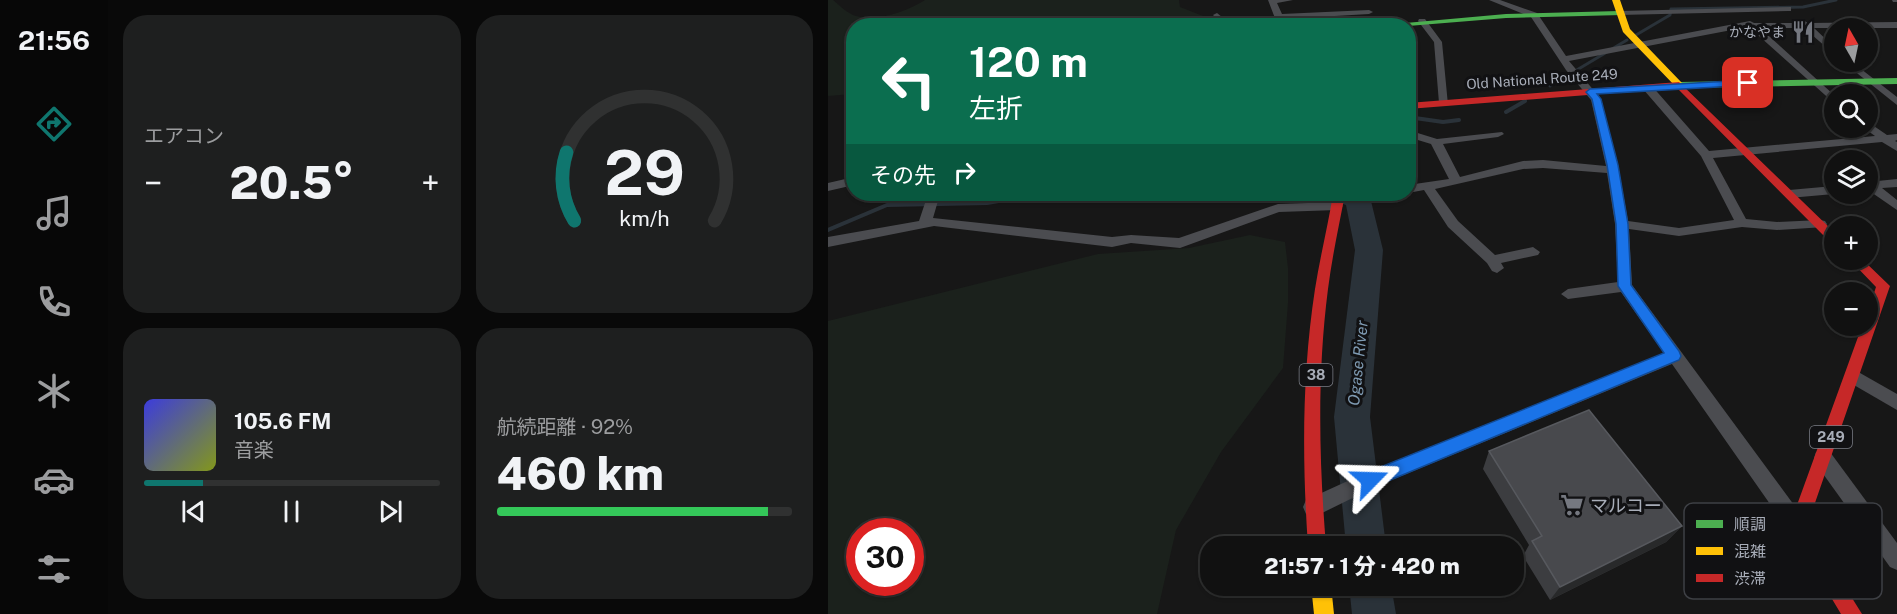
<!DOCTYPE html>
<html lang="ja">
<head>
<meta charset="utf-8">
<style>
  :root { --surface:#111; --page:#1e1f1f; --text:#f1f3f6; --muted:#9c9d9f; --line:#303131; --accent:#0f766e }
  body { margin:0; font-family:"Public Sans","Noto Sans JP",sans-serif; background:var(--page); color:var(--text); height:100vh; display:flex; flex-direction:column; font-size:22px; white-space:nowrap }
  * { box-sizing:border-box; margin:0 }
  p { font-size:20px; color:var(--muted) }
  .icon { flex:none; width:33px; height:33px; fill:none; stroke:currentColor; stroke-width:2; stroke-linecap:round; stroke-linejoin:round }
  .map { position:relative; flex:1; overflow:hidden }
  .drawer { display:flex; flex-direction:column; gap:15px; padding:15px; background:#090909; width:720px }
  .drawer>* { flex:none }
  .guide { position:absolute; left:18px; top:18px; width:570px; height:183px; border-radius:24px; box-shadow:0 2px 4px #0004,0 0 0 2px var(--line); background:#0b6e4f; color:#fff; overflow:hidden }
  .needle { width:39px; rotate:351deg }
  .fabs { position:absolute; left:996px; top:18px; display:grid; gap:12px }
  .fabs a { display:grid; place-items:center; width:54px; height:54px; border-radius:50%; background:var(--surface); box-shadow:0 2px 4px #0004,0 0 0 2px var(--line); font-size:30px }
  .speed { position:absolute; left:18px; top:518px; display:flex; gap:12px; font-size:30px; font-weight:700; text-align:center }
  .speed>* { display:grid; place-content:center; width:78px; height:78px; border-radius:50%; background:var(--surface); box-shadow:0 2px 4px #0004,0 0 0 2px var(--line); line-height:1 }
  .speed .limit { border:9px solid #d22; background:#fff; color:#111 }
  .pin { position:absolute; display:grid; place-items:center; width:51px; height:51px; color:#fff; margin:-26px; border-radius:12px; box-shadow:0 3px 9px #0006 }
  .me { position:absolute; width:66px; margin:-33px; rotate:68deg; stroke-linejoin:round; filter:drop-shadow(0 0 4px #0008) }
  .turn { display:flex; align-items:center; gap:21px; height:126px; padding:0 24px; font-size:27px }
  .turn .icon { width:78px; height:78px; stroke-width:2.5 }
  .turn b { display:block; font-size:42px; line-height:51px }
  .then { display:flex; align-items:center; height:57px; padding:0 24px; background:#0003; gap:12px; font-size:22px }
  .big { font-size:45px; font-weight:800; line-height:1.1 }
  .drawer .card { flex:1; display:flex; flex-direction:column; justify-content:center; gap:9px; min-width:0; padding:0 21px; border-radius:24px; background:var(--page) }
  .drawer .dial { align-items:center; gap:0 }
  .dial svg { height:156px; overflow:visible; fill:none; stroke:var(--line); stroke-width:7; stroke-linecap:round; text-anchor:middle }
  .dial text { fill:var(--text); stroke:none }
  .song { display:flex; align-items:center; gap:18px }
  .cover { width:72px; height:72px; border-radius:9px; background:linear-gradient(135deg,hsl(240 70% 55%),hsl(70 70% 35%)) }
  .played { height:6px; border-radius:3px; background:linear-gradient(90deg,var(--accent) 20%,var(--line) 20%) }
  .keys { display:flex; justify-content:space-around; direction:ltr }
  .heat { display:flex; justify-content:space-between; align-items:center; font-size:33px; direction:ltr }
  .charge { height:9px; border-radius:4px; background:linear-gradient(90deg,#34c759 92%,var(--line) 0) }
  .drawer .tiles { flex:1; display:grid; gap:15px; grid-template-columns:repeat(2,1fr) }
  .trip { position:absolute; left:372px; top:536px; width:324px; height:60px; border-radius:24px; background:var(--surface); box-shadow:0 2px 4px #0004,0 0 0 2px var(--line); font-weight:800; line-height:60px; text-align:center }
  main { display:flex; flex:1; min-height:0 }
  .dock { display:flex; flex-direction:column; width:108px; justify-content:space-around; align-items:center; background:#070707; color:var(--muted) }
  .dock .icon { width:42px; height:42px }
  .dock .current { color:var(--accent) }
  .dock b { font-size:27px; color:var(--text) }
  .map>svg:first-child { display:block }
  .green { fill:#1b211c; fill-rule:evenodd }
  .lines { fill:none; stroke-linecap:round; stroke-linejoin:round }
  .stream-far1 { stroke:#2a3239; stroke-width:3 }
  .stream { stroke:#2a3239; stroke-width:4 }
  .river { fill:#2a3239; fill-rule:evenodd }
  .street { fill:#4b4c50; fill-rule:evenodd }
  .fast { fill:#4caf50; fill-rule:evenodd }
  .slow { fill:#ffc107; fill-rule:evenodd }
  .jam { fill:#c62828; fill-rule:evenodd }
  .wall { fill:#3c3d40 }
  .shaded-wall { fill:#28292a }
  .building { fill:#48494d; stroke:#57595e; stroke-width:1.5 }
  .route { fill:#1a73e8; stroke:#114b97; stroke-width:1.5 }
  .labels { text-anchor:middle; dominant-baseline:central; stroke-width:6; stroke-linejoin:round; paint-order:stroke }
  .far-poi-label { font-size:14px; fill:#a8adb8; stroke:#111113; text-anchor:end }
  .far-street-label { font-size:14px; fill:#a8adb8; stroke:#111113 }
  .shield { fill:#111113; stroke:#7b7e86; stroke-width:1.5 }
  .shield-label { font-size:14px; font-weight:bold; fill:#a8adb8 }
  .water-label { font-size:16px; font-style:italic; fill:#7f9bb3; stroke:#111113 }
  .near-poi-label { font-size:18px; fill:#a8adb8; stroke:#111113; text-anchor:start }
  .key { fill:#111113; stroke:#3e4045; stroke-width:1.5 }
  .key-label { font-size:16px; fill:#a8adb8 }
</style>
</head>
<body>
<main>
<nav class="dock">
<b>21:56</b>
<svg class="icon current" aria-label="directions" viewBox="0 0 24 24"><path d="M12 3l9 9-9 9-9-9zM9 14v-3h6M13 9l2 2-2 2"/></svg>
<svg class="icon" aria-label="music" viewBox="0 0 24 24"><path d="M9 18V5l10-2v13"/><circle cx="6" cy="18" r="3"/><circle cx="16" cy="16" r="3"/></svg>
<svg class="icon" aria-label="phone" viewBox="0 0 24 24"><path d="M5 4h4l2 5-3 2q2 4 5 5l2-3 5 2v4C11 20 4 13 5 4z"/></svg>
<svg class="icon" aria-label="climate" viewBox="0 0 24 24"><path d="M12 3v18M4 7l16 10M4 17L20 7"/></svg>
<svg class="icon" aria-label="car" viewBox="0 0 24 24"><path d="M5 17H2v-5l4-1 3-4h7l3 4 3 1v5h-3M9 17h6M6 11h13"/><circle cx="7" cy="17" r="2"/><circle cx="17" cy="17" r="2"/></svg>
<svg class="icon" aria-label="filters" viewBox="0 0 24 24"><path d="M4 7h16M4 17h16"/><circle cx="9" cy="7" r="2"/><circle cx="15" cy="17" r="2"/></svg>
</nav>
<section class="drawer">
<div class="tiles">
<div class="card"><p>エアコン</p>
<div class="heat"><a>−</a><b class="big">20.5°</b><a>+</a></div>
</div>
<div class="card dial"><svg viewBox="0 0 100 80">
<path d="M14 69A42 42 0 1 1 86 69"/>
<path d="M14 69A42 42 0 0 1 10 34" stroke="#0f766e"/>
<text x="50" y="56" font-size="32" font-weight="700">29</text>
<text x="50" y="72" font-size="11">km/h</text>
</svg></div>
<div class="card">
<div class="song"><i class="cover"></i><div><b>105.6 FM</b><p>音楽</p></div></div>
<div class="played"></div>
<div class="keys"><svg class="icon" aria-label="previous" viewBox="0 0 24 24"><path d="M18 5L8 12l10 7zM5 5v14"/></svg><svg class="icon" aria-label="pause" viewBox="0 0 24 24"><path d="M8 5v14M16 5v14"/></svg><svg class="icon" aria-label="next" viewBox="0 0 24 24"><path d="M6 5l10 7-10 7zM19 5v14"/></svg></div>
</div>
<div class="card"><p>航続距離 · 92%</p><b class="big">460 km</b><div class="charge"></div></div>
</div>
</section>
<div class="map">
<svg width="1069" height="614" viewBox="0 0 1069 614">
  <rect width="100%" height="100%" fill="#171717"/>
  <g class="green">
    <path d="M 0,0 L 5,0 C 11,5 20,14 28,16 C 49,22 80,11 97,0 L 351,0 L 352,7 L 388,21 L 384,26 L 26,26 L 25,94 L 0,96 Z"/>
    <path d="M 422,235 L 457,242 L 460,268 L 460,303 L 455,368 L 393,452 L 348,530 L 329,614 L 0,614 L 0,321 L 270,254 L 361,248 ZM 32,531 L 82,531 L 82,582 L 32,582 Z"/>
  </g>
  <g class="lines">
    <g class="stream-far1">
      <path d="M 808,35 L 842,15 L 843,9 L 975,7 L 1008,0"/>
      <path d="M 722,86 L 799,40"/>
    </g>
    <g class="stream">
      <path d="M 678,112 L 697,101"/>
      <path d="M 580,117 L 615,122 L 631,120"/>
      <path d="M 0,230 L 59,205 L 159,203 L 212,194"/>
    </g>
    <g class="river">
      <path d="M 499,194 L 539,195 L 543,201 L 555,250 L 542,417 L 558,546 L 518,546 L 506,417 L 527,250 L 518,205 L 502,199 Z"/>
      <path d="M 521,585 L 563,585 L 568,614 L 524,614 Z"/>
    </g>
    <g class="street">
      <path d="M 440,0 L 465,0 L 449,3 L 454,14 L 541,10 L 545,12 L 541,14 L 456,19 L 458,26 L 450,26 Z"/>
      <path d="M 661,0 L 672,0 L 709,13 L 738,56 L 922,21 L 926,23 L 971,23 L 975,20 L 980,23 L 1069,22 L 1069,28 L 986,28 L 1006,47 L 1006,54 L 976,28 L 932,28 L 1006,95 L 1006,103 L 922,28 L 909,29 L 741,61 L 773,99 L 790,165 L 800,221 L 851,228 L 906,220 L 873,156 L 815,89 L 815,85 L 823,85 L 881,151 L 1047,136 L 1036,128 L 1040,128 L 1040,122 L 1059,135 L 1069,134 L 1069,140 L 1067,141 L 1069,142 L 1069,151 L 1054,142 L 885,158 L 918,219 L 949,222 L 992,220 L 997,221 L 999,224 L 997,227 L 949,230 L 914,227 L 851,236 L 801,229 L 804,285 L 977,520 L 980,527 L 977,534 L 970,537 L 963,534 L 844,364 L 549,486 L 492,514 L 485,516 L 478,514 L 475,507 L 478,500 L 535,474 L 836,353 L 793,292 L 740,299 L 733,294 L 740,289 L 790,282 L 787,224 L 779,173 L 715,168 L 695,169 L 607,189 L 630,221 L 667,255 L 705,247 L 712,252 L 710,255 L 673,263 L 676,268 L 669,273 L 664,271 L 659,263 L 620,227 L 596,190 L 580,193 L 580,185 L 621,179 L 603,144 L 580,137 L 580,130 L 609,139 L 674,132 L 676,134 L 670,137 L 615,144 L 632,177 L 695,161 L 715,160 L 778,166 L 763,100 L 738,70 L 703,17 Z"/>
      <path d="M 1064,0 L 1069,0 L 1069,2 L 1065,2 Z"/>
      <path d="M 963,7 L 963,11 L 960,11 L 791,15 L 787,13 L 791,11 Z"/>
      <path d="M 389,13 L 405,26 L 395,26 L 385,15 Z"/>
      <path d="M 591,19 L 597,19 L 614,42 L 620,105 L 611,103 L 606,42 L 590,21 Z"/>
      <path d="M 1015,62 L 1024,62 L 1069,97 L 1069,105 Z"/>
      <path d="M 26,177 L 26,185 L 0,191 L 0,183 Z"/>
      <path d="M 1069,179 L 1069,187 L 1054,188 L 1069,200 L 1069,210 L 1040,190 L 1040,182 Z"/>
      <path d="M 1006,186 L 1006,194 L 961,198 L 955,194 L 961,190 Z"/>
      <path d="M 100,194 L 112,194 L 105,218 L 284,237 L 303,235 L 351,238 L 450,204 L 509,202 L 515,206 L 509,210 L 451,212 L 352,248 L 303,243 L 284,247 L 106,226 L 0,247 L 0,237 L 91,221 Z"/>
      <path d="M 1025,369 L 1069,394 L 1069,410 L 1019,381 L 1017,376 L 1019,371 Z"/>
      <path d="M 995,450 L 1002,452 L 1069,543 L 1069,570 L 1062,567 L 988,464 L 986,458 L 988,452 Z"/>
    </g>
    <g class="fast">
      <path d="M 791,11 L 795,13 L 794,15 L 678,18 L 580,26 L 544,26 L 678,14 Z"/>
      <path d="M 1069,78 L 1069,84 L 851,88 L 847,85 L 851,82 Z"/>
    </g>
    <g class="slow">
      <path d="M 784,0 L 792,0 L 802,29 L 854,83 L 854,87 L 848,87 L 795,32 Z"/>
      <path d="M 483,585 L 503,585 L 506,614 L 486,614 Z"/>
    </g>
    <g class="jam">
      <path d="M 851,82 L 1006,232 L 1006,243 L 1002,242 L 849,88 L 580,109 L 580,103 Z"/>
      <path d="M 505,194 L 517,194 C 511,226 504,257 500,289 C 489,374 491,460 498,546 L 480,546 C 474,460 474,374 487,289 C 492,257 500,226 505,194 Z"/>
      <path d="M 1022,260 L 1035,260 L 1062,286 L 979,526 L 1034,614 L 1013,614 L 961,527 L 1034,326 L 1040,326 L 1040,311 L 1048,287 Z"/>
    </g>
  </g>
  <path class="wall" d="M 661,451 L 854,526 L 838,542 L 722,600 L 695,556 L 701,545 L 655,469 Z"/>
  <path class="shaded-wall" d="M 854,526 L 838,542 L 722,600 L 732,587 Z"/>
  <path class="building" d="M 761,410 L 854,526 L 732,587 L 704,541 L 714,536 L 661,451 Z"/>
  <path class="route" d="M 920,80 L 925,83 L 924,85 L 769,94 L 773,99 L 790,165 L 800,224 L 803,285 L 851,351 L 853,356 L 851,360 L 548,486 L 542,488 L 535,486 L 533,480 L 535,474 L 836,353 L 790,286 L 788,224 L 779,165 L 764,99 L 758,92 L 762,89 Z"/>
  <defs>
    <g id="restaurant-bare" transform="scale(1.8)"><path d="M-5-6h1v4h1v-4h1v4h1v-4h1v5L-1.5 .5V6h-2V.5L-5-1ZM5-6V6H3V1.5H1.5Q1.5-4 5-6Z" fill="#757880" stroke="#111113" stroke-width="2.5" paint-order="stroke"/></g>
    <g id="supermarket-bare" transform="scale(1.8)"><path d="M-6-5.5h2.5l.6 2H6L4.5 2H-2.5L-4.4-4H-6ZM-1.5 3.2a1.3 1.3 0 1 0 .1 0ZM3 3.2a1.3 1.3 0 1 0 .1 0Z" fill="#757880" stroke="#111113" stroke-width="2.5" paint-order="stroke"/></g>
  </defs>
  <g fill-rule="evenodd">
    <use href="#restaurant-bare" x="975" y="32"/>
    <use href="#supermarket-bare" x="744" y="505"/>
  </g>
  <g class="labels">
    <g class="far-poi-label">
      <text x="957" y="32">かなやま</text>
    </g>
    <g class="far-street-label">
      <text transform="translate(714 79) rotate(-4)">Old National Route 249</text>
    </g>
    <g class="shield">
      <rect x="471.5" y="364" width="33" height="22" rx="4.5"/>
      <rect x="982" y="426" width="42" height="22" rx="4.5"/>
    </g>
    <g class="shield-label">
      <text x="488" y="375">38</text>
      <text x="1003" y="437">249</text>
    </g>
    <g class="water-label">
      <text transform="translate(530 363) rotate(-84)">Ogase River</text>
    </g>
    <g class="near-poi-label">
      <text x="762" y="505">マルコー</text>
    </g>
  </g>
  <rect x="856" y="503" width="198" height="96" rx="9" class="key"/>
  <rect x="868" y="520" width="27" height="8" fill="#4caf50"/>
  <rect x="868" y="547" width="27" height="8" fill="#ffc107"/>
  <rect x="868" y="574" width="27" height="8" fill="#c62828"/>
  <g class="key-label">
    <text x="906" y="530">順調</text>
    <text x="906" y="557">混雑</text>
    <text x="906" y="584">渋滞</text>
  </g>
</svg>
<div class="fabs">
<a><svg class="needle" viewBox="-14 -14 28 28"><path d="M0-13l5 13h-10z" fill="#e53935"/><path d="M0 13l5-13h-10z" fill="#9c9d9f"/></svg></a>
<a><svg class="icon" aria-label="search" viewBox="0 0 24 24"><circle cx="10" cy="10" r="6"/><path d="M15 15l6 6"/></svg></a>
<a><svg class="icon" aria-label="layers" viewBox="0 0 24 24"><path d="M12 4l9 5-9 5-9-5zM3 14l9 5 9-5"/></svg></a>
<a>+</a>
<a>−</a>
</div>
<div class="speed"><div class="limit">30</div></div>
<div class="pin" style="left:920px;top:83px;background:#d93025"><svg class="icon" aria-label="arrive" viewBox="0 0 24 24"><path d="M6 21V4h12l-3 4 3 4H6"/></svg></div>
<svg class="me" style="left:542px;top:480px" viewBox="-20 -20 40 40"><path d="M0-17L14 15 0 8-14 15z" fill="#1a73e8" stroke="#fff" stroke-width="4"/></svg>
<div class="trip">21:57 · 1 分 · 420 m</div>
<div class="guide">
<div class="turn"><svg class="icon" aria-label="left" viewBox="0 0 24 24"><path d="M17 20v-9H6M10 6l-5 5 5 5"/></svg><div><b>120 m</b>左折</div></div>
<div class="then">その先<svg class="icon" aria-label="right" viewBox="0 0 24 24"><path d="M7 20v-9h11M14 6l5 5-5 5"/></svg></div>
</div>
</div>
</main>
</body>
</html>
